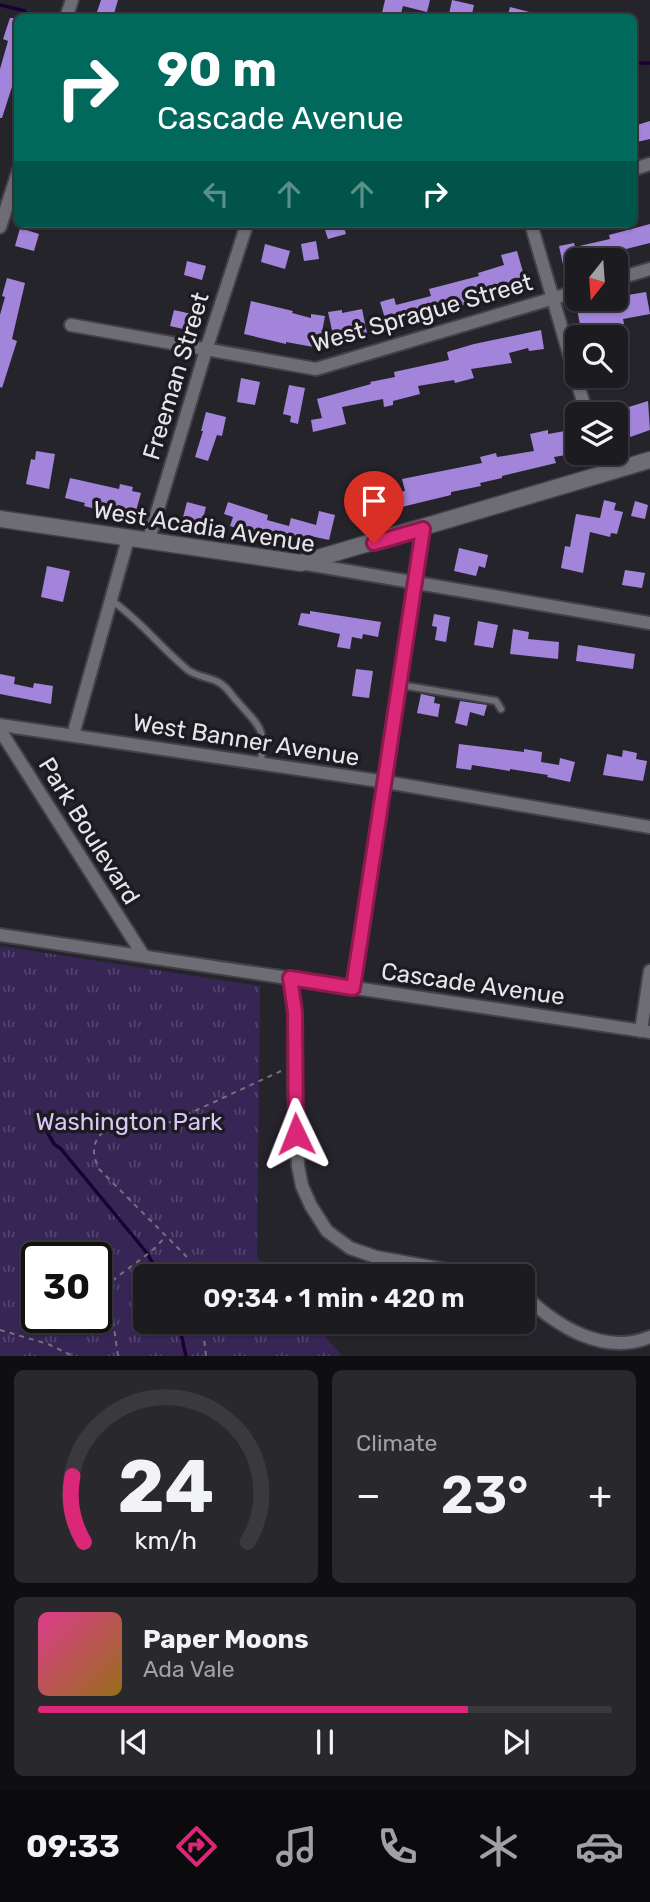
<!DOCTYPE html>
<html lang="en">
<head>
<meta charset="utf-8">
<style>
  :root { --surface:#1c1b20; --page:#29282d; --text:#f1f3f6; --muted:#a0a1a5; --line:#3a393e; --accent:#db2777 }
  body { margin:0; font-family:Rubik,sans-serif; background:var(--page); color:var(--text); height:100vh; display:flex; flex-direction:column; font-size:26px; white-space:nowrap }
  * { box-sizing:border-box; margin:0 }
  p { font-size:23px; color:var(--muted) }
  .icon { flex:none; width:38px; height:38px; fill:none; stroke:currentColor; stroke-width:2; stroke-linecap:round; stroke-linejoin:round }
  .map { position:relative; height:1356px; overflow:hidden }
  .panel { display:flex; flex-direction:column; gap:14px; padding:14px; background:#0f0f12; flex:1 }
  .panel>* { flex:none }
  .guide { position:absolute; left:14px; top:14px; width:623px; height:214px; border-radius:10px; box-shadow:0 2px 5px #0004,0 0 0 2px var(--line); background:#00695c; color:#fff; overflow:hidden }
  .needle { width:46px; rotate:197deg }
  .buttons { position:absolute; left:565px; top:248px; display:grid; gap:14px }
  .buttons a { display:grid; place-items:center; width:63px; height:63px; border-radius:10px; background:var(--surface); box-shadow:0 2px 5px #0004,0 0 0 2px var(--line); font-size:35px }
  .speed { position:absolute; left:21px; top:1242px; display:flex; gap:14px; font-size:35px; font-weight:700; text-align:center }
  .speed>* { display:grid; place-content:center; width:91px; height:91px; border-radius:50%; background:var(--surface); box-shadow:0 2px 5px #0004,0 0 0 2px var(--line); line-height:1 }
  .speed .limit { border:4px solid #111; border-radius:10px; background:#fff; color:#111 }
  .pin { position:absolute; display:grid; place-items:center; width:60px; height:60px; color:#fff; margin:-72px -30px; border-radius:50% 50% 50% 0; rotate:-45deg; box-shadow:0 0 7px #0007 }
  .pin .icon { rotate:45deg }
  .me { position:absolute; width:77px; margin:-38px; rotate:358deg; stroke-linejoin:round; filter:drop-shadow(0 0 5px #0008) }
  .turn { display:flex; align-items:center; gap:24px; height:147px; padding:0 28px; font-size:32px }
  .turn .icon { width:91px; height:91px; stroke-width:2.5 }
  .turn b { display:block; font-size:49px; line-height:60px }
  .lanes { display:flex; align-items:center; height:66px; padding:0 28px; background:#0003; justify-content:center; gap:35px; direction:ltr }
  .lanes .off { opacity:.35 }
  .big { font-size:52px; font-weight:600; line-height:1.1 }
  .panel .card { flex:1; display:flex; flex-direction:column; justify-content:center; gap:10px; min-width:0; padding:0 24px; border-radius:10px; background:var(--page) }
  .panel .dial { align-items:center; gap:0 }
  .dial svg { height:182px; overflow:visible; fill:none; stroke:var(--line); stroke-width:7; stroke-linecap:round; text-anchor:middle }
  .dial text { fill:var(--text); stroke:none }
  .song { display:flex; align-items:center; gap:21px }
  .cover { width:84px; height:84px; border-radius:10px; background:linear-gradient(135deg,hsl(330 70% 55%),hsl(40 70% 35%)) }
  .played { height:7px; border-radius:4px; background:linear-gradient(90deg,var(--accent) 75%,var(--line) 75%) }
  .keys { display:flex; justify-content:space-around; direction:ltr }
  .heat { display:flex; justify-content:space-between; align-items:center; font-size:38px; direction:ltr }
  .panel .tiles { flex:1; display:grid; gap:14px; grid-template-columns:1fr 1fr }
  .card:last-child { grid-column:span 2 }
  .trip { position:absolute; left:133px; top:1264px; width:402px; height:70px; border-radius:10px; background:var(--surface); box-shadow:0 2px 5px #0004,0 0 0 2px var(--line); font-weight:600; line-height:70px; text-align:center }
  .tabs { display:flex; height:112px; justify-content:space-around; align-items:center; background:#0b0b0d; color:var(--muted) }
  .tabs .icon { width:49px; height:49px }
  .tabs .active { color:var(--accent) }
  .tabs b { font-size:32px; color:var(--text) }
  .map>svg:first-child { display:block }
  .park { fill:url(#park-tufts); fill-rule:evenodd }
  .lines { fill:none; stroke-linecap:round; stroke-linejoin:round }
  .stream { stroke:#1a0037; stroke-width:3.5 }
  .building { fill:#a285da }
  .service-casing { stroke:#434147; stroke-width:10 }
  .minor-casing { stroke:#434147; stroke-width:16 }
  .tertiary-casing { stroke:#434147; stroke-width:19 }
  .path { stroke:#747278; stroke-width:2; stroke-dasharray:5 5; stroke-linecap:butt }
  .service { stroke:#6e6c74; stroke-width:6 }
  .minor { stroke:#6e6c74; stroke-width:12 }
  .tertiary { stroke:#6e6c74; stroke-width:16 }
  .route-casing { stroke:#8e194d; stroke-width:18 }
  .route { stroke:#db2777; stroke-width:12 }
  .labels { text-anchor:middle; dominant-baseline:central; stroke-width:7; stroke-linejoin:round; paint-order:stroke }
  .street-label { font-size:24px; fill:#e6e5e9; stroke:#1d1b21 }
  .park-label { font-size:24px; fill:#d5c8f4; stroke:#1d1b21 }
</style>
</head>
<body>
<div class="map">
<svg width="650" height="1356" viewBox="0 0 650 1356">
  <defs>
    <pattern id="park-tufts" width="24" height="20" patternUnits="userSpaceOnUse" patternTransform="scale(1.75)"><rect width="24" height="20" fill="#372556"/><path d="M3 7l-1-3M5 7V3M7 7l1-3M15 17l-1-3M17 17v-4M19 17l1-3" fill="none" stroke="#54446e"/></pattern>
  </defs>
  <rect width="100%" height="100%" fill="#26242b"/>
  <path class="park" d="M 0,946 L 260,986 L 257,1257 L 273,1276 L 145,1276 L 145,1321 L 312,1321 L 342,1356 L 0,1356 ZM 37,1258 L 96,1258 L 96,1318 L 37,1318 Z"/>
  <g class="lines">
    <g class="stream">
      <path d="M 0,5 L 25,11"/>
      <path d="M 634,63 L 650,63"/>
      <path d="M 42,1123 L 54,1144 L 61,1149 L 147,1253 L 160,1276"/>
      <path d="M 178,1321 L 186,1356"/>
    </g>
  </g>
  <g class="building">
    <path d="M 101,0 L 118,0 L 113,17 L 97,12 Z"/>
    <path d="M 385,0 L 430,0 L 427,12 L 403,6 L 400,17 L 382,13 Z"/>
    <path d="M 452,0 L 474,5 L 471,18 L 449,14 Z"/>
    <path d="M 510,7 L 537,14 L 536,18 L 507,18 Z"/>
    <path d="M 10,18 L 18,18 L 18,68 L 2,118 L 0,118 L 0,69 L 8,41 L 3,39 Z"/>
    <path d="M 650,121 L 650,139 L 637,142 L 634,126 Z"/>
    <path d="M 323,224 L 343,224 L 346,234 L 328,239 Z"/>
    <path d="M 650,224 L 650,243 L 578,261 L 578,271 L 565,274 L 559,246 L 574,243 L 575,247 L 610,239 L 609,235 Z"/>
    <path d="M 20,228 L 39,234 L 34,251 L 15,246 Z"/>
    <path d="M 316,241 L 319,259 L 304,261 L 301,244 Z"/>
    <path d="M 265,244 L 290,251 L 285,269 L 261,262 Z"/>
    <path d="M 517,251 L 527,286 L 436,313 L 435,310 L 400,320 L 401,321 L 387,325 L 380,302 L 394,298 L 396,305 L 431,296 L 429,289 L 479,276 L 478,273 L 504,265 L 501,255 Z"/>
    <path d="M 187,261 L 206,266 L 202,280 L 184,275 Z"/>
    <path d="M 7,278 L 25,283 L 12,339 L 17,341 L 2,388 L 0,387 L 0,315 L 5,297 L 2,296 Z"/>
    <path d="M 646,292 L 650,314 L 623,319 L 624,324 L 594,328 L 596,338 L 583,338 L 577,310 L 605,303 L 604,299 L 616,299 L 616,297 Z"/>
    <path d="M 251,301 L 293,311 L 292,313 L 311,318 L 311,314 L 325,316 L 319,348 L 286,342 L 286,344 L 244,334 Z"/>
    <path d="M 362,309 L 367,333 L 347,337 L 348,341 L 335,344 L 328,312 L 342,310 L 342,313 Z"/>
    <path d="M 174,310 L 196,315 L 192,331 L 170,326 Z"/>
    <path d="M 541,330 L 544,349 L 529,351 L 528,348 L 509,353 L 512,363 L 471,369 L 474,378 L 455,383 L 454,380 L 418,386 L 420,394 L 393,401 L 393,405 L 384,407 L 383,399 L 342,407 L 346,424 L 313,432 L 311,420 L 322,418 L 317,399 L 371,384 L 370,382 L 395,377 L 394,372 L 449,360 L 447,352 L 474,344 Z"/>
    <path d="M 241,378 L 260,382 L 255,405 L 237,402 Z"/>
    <path d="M 289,385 L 305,388 L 298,424 L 290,422 L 291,416 L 283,414 Z"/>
    <path d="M 648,401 L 650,430 L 616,442 L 616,411 Z"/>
    <path d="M 206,412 L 226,417 L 222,436 L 217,435 L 208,461 L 195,457 L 203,431 L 201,431 Z"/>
    <path d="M 548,430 L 548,434 L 571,430 L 572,436 L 578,436 L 578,453 L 554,457 L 556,463 L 502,476 L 502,478 L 480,483 L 481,486 L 451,492 L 451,495 L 373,514 L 370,497 L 405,491 L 402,479 L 482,463 L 480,457 L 496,453 L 497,457 L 534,451 L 530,434 Z"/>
    <path d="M 36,451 L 55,454 L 49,489 L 26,484 L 31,459 L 35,460 Z"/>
    <path d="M 70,478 L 119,489 L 120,484 L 133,487 L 132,491 L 141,493 L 134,518 L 84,506 L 85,503 L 65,498 Z"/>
    <path d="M 604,500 L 616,503 L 614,510 L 623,512 L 617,534 L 611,533 L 610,537 L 590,532 L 583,573 L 561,568 L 565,546 L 570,547 L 576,514 L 600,518 Z"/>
    <path d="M 635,501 L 648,505 L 645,519 L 631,516 Z"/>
    <path d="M 187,502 L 206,507 L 200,530 L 181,525 Z"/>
    <path d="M 228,502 L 268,515 L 267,520 L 289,526 L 291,518 L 316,525 L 319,511 L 335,515 L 329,540 L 306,535 L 303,543 L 273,535 L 271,543 L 253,538 L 254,534 L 230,526 L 233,517 L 224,514 Z"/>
    <path d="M 459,548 L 488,555 L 485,568 L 479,566 L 476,576 L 454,571 Z"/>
    <path d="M 47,566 L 70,571 L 63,602 L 41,597 Z"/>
    <path d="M 625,570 L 645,573 L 642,588 L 622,585 Z"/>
    <path d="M 310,611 L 381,622 L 378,637 L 363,634 L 362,639 L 352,637 L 350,649 L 337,647 L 340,634 L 298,625 L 301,613 L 310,614 Z"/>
    <path d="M 434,614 L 450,617 L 446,642 L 435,640 L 437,627 L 432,626 Z"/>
    <path d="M 478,621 L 498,625 L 493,648 L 474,645 Z"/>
    <path d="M 513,629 L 529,632 L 528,639 L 559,642 L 558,659 L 510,654 Z"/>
    <path d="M 578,645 L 635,654 L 633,669 L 576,661 Z"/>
    <path d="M 356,669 L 373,671 L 369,698 L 352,696 Z"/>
    <path d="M 0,674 L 15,677 L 14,684 L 33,688 L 34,683 L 53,686 L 51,704 L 0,694 Z"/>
    <path d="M 421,694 L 435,697 L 434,703 L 440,704 L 438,717 L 417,713 Z"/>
    <path d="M 460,701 L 487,705 L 484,716 L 470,712 L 467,726 L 455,723 Z"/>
    <path d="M 459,744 L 524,752 L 524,749 L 542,752 L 541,762 L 559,765 L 560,758 L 575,762 L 570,782 L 547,777 L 548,775 L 510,769 L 510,771 L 472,765 L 471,770 L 456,768 Z"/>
    <path d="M 623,750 L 637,753 L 636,759 L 647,761 L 643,781 L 603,775 L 607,754 L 622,757 Z"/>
  </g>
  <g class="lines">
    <g class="service-casing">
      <g id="service">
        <path d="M 111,600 C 140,620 161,648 188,670 C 197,677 209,677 218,682 C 228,687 230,694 237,701 C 260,728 265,725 261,763"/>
        <path d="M 401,685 L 496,701 L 501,709"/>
      </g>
    </g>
    <g class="minor-casing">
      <g id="minor">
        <path d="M 66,18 L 72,0"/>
        <path d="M 634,169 L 650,164"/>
        <path d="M 531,224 L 587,415"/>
        <path d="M 0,227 L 18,172"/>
        <path d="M 616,279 L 650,269"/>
        <path d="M 71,325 L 316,369 L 578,291"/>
        <path d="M 599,453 L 605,473"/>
        <path d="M 148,542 L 206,350 L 247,224"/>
        <path d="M 301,563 L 650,623"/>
        <path d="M 0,725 L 386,782 L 650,827"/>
        <path d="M 0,730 L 143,955"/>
        <path d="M 73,735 L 128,539"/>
        <path d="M 0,935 L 650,1032"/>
        <path d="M 290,978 L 295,1012 L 294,1087 L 298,1166 L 302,1186 L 311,1206 L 327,1231 L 350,1248 L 376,1257 L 481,1276"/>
        <path d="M 353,988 L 423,529"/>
        <path d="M 641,1031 L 650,971"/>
        <path d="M 523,1294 C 556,1326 603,1356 650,1337"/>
      </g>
    </g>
    <g class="tertiary-casing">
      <path id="tertiary" d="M 0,519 L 301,563 L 650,460"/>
    </g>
    <g class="path">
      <path d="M 194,1276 L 186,1256 L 98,1168 C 93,1153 91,1145 102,1133 L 171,1122 L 281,1071"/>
      <path d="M 202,1321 L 206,1356"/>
      <path d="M 0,1330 L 48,1344 L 73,1356"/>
      <path d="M 118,1356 L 113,1321 L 104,1289 C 123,1269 148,1258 165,1237"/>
    </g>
    <use href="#service" class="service"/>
    <use href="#minor" class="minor"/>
    <use href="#tertiary" class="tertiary"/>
  </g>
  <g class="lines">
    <g class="route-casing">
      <path id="route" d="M 296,1134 L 295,1012 L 290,978 L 353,988 L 423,529 L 374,543"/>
    </g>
    <use href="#route" class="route"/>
  </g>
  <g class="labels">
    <g class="street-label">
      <text transform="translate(422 313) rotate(-16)">West Sprague Street</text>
      <text transform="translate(176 376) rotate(-73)">Freeman Street</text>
      <text transform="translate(204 527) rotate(9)">West Acadia Avenue</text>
      <text transform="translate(246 740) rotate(9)">West Banner Avenue</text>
      <text transform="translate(89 831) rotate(58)">Park Boulevard</text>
      <text transform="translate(473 984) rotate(8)">Cascade Avenue</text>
    </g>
    <g class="park-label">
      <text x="129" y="1122">Washington Park</text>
    </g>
  </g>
</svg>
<div class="buttons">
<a><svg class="needle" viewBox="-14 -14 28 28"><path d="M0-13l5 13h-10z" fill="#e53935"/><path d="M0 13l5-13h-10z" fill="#a0a1a5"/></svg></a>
<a><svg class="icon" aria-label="search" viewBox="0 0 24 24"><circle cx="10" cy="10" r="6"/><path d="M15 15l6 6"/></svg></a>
<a><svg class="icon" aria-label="layers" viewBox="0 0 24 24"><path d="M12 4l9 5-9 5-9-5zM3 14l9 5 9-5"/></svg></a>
</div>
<div class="speed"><div class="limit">30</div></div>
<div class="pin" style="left:374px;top:543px;background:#d93025"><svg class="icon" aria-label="arrive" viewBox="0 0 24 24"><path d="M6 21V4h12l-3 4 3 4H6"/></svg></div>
<svg class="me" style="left:296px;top:1134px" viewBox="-20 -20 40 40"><path d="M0-17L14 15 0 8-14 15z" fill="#db2777" stroke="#fff" stroke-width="4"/></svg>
<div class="trip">09:34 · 1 min · 420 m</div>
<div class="guide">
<div class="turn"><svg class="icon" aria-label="right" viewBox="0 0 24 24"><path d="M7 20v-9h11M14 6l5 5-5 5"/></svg><div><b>90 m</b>Cascade Avenue</div></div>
<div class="lanes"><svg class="icon off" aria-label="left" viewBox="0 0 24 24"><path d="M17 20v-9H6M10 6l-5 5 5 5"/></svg><svg class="icon off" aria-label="ahead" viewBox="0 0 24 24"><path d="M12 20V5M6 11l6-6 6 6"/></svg><svg class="icon off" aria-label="ahead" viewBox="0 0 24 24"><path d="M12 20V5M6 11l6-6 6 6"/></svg><svg class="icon" aria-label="right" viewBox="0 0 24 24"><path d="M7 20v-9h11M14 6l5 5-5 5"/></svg></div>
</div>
</div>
<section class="panel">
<div class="tiles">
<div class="card dial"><svg viewBox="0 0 100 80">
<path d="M14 69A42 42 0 1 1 86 69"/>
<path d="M14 69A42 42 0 0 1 9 40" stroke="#db2777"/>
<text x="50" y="56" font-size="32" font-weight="700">24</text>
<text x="50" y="72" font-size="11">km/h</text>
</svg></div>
<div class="card"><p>Climate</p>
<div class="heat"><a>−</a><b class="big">23°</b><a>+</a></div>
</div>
<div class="card">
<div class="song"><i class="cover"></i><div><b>Paper Moons</b><p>Ada Vale</p></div></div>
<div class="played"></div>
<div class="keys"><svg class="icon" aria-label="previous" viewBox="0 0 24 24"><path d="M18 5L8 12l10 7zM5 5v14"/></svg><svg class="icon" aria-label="pause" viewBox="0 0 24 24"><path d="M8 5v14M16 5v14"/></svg><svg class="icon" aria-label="next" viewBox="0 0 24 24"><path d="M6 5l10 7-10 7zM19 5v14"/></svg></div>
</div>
</div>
</section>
<nav class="tabs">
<b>09:33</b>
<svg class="icon active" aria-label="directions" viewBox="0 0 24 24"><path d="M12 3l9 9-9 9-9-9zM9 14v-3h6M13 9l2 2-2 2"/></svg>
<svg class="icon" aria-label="music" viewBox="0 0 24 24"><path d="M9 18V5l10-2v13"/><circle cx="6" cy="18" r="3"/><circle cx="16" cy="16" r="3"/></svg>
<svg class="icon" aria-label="phone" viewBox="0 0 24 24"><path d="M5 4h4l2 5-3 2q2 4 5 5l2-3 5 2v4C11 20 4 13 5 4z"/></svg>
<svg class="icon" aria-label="climate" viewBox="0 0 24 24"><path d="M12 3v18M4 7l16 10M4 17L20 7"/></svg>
<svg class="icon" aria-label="car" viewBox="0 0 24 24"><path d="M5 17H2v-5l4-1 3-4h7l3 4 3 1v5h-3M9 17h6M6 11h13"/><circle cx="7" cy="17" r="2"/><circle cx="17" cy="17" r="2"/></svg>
</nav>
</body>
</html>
